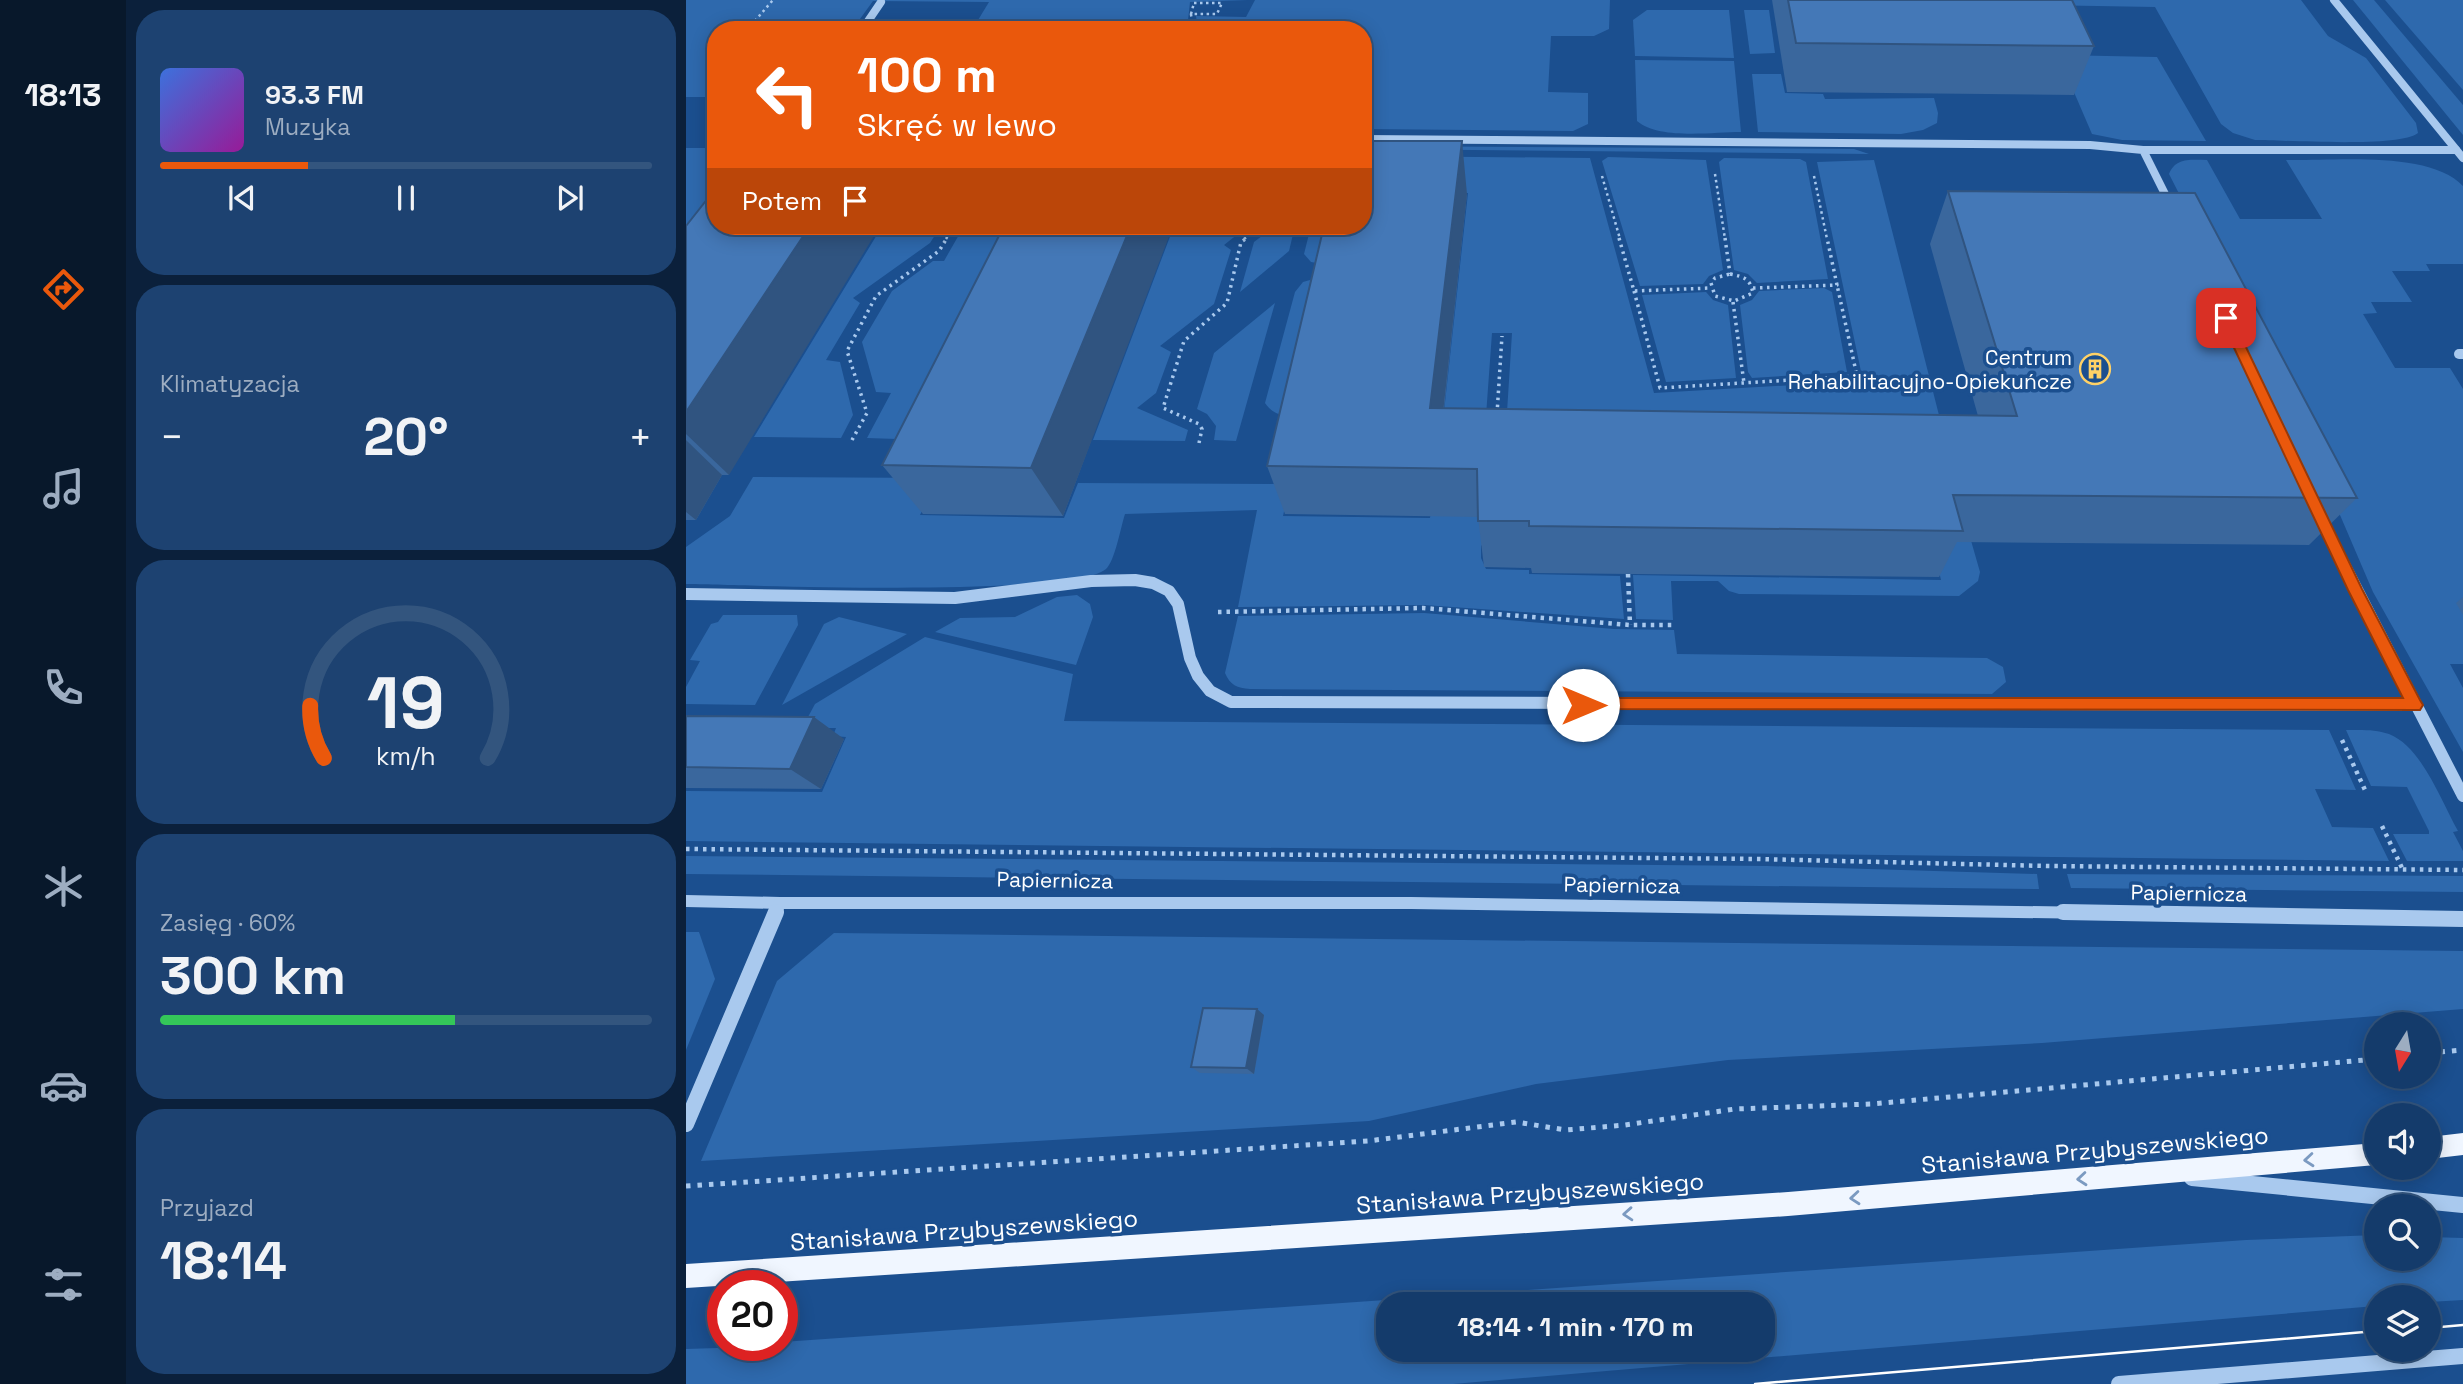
<!DOCTYPE html>
<html lang="pl">
<head>
<meta charset="utf-8">
<style>
  :root { --surface:#143b6b; --page:#1d4271; --text:#f1f3f6; --muted:#9dadc1; --line:#33557e; --accent:#ea580c }
  body { margin:0; font-family:"Space Grotesk",sans-serif; background:var(--page); color:var(--text); height:100vh; display:flex; flex-direction:column; font-size:26px; white-space:nowrap }
  * { box-sizing:border-box; margin:0 }
  p { font-size:23px; color:var(--muted) }
  .icon { flex:none; width:38px; height:38px; fill:none; stroke:currentColor; stroke-width:2; stroke-linecap:round; stroke-linejoin:round }
  .map { position:relative; flex:1; overflow:hidden }
  .drawer { display:flex; flex-direction:column; gap:10px; padding:10px; background:#0b203b; width:560px }
  .drawer>* { flex:none }
  .banner { position:absolute; left:21px; top:21px; width:665px; height:214px; border-radius:28px; box-shadow:0 4px 18px #0003,0 0 0 2px var(--line); background:#ea580c; color:#fff; overflow:hidden }
  .needle { width:46px; rotate:191deg }
  .controls { position:absolute; left:1678px; top:1012px; display:grid; gap:14px }
  .controls a { display:grid; place-items:center; width:77px; height:77px; border-radius:50%; background:var(--surface); box-shadow:0 4px 18px #0003,0 0 0 2px var(--line); font-size:35px }
  .speed { position:absolute; left:21px; top:1270px; display:flex; gap:14px; font-size:35px; font-weight:700; text-align:center }
  .speed>* { display:grid; place-content:center; width:91px; height:91px; border-radius:50%; background:var(--surface); box-shadow:0 4px 18px #0003,0 0 0 2px var(--line); line-height:1 }
  .speed .limit { border:10px solid #d22; background:#fff; color:#111 }
  .pin { position:absolute; display:grid; place-items:center; width:60px; height:60px; color:#fff; margin:-30px; border-radius:14px; box-shadow:0 4px 10px #0006 }
  .me { position:absolute; width:77px; margin:-38px; rotate:90deg; stroke-linejoin:round; filter:drop-shadow(0 0 5px #0008) }
  .turn { display:flex; align-items:center; gap:24px; height:147px; padding:0 35px; font-size:32px }
  .turn .icon { width:91px; height:91px; stroke-width:2.5 }
  .turn b { display:block; font-size:49px; line-height:60px }
  .then { display:flex; align-items:center; height:66px; padding:0 35px; background:#0003; gap:14px; font-size:26px }
  .big { font-size:52px; font-weight:800; line-height:1.1 }
  .drawer .tile { flex:1; display:flex; flex-direction:column; justify-content:center; gap:10px; min-width:0; padding:0 24px; border-radius:28px; background:var(--page) }
  .drawer .dial { align-items:center; gap:0 }
  .dial svg { height:182px; overflow:visible; fill:none; stroke:var(--line); stroke-width:7; stroke-linecap:round; text-anchor:middle }
  .dial text { fill:var(--text); stroke:none }
  .song { display:flex; align-items:center; gap:21px }
  .cover { width:84px; height:84px; border-radius:10px; background:linear-gradient(135deg,hsl(220 70% 55%),hsl(300 70% 35%)) }
  .played { height:7px; border-radius:4px; background:linear-gradient(90deg,var(--accent) 30%,var(--line) 30%) }
  .keys { display:flex; justify-content:space-around; direction:ltr }
  .heat { display:flex; justify-content:space-between; align-items:center; font-size:38px; direction:ltr }
  .charge { height:10px; border-radius:5px; background:linear-gradient(90deg,#34c759 60%,var(--line) 0) }
  .trip { position:absolute; left:690px; top:1292px; width:399px; height:70px; border-radius:28px; background:var(--surface); box-shadow:0 4px 18px #0003,0 0 0 2px var(--line); font-weight:800; line-height:70px; text-align:center }
  main { display:flex; flex:1; min-height:0 }
  .dock { display:flex; flex-direction:column; width:126px; justify-content:space-around; align-items:center; background:#08182b; color:var(--muted) }
  .dock .icon { width:49px; height:49px }
  .dock .active { color:var(--accent) }
  .dock b { font-size:32px; color:var(--text) }
  .map>svg:first-child { display:block }
  .green { fill:#2e69ad; fill-rule:evenodd }
  .lines { fill:none; stroke-linecap:round; stroke-linejoin:round }
  .path-far3 { stroke:#a9c9ee; stroke-width:2.5; stroke-dasharray:2.5 3.5; stroke-linecap:butt }
  .path-far2 { stroke:#a9c9ee; stroke-width:3.5; stroke-dasharray:2.5 4.5; stroke-linecap:butt }
  .path-far1 { stroke:#a9c9ee; stroke-width:4.5; stroke-dasharray:3.5 5; stroke-linecap:butt }
  .path { stroke:#a9c9ee; stroke-width:5; stroke-dasharray:4.5 7; stroke-linecap:butt }
  .minor-far3 { stroke:#a9c9ee; stroke-width:8 }
  .minor-far2 { stroke:#a9c9ee; stroke-width:10 }
  .minor-far1 { stroke:#a9c9ee; stroke-width:12 }
  .minor { stroke:#a9c9ee; stroke-width:16 }
  .major { fill:#f0f6ff; fill-rule:evenodd }
  .tram { stroke:#fff; stroke-width:2.5 }
  .wall { fill:#3a679d }
  .shaded-wall { fill:#305480 }
  .building { fill:#4478b7; stroke:#305480; stroke-width:2 }
  .oneway { stroke:#7b9ac1 }
  .route { fill:#ea580c; stroke:#983908; stroke-width:2 }
  .labels { text-anchor:middle; dominant-baseline:central; stroke-width:7; stroke-linejoin:round; paint-order:stroke }
  .poi-label { font-size:21px; fill:#fff; stroke:#1b4f8f; text-anchor:end }
  .street-label { font-size:21px; fill:#fff; stroke:#1b4f8f }
  .near-street-label { font-size:24px; fill:#fff; stroke:#1b4f8f }
</style>
</head>
<body>
<main>
<nav class="dock">
<b>18:13</b>
<svg class="icon active" aria-label="directions" viewBox="0 0 24 24"><path d="M12 3l9 9-9 9-9-9zM9 14v-3h6M13 9l2 2-2 2"/></svg>
<svg class="icon" aria-label="music" viewBox="0 0 24 24"><path d="M9 18V5l10-2v13"/><circle cx="6" cy="18" r="3"/><circle cx="16" cy="16" r="3"/></svg>
<svg class="icon" aria-label="phone" viewBox="0 0 24 24"><path d="M5 4h4l2 5-3 2q2 4 5 5l2-3 5 2v4C11 20 4 13 5 4z"/></svg>
<svg class="icon" aria-label="climate" viewBox="0 0 24 24"><path d="M12 3v18M4 7l16 10M4 17L20 7"/></svg>
<svg class="icon" aria-label="car" viewBox="0 0 24 24"><path d="M5 17H2v-5l4-1 3-4h7l3 4 3 1v5h-3M9 17h6M6 11h13"/><circle cx="7" cy="17" r="2"/><circle cx="17" cy="17" r="2"/></svg>
<svg class="icon" aria-label="filters" viewBox="0 0 24 24"><path d="M4 7h16M4 17h16"/><circle cx="9" cy="7" r="2"/><circle cx="15" cy="17" r="2"/></svg>
</nav>
<section class="drawer">
<div class="tile">
<div class="song"><i class="cover"></i><div><b>93.3 FM</b><p>Muzyka</p></div></div>
<div class="played"></div>
<div class="keys"><svg class="icon" aria-label="previous" viewBox="0 0 24 24"><path d="M18 5L8 12l10 7zM5 5v14"/></svg><svg class="icon" aria-label="pause" viewBox="0 0 24 24"><path d="M8 5v14M16 5v14"/></svg><svg class="icon" aria-label="next" viewBox="0 0 24 24"><path d="M6 5l10 7-10 7zM19 5v14"/></svg></div>
</div>
<div class="tile"><p>Klimatyzacja</p>
<div class="heat"><a>−</a><b class="big">20°</b><a>+</a></div>
</div>
<div class="tile dial"><svg viewBox="0 0 100 80">
<path d="M14 69A42 42 0 1 1 86 69"/>
<path d="M14 69A42 42 0 0 1 8 46" stroke="#ea580c"/>
<text x="50" y="56" font-size="32" font-weight="700">19</text>
<text x="50" y="72" font-size="11">km/h</text>
</svg></div>
<div class="tile"><p>Zasięg · 60%</p><b class="big">300 km</b><div class="charge"></div></div>
<div class="tile"><p>Przyjazd</p><b class="big">18:14</b></div>
</section>
<div class="map">
<svg width="1777" height="1384" viewBox="0 0 1777 1384">
  <rect width="100%" height="100%" fill="#1b4f8f"/>
  <g class="green">
    <path d="M 0,0 L 562,0 L 504,2 L 501,30 L 187,30 L 190,25 L 289,25 L 303,2 L 187,1 L 166,30 L 30,30 L 30,97 L 0,97 Z"/>
    <path d="M 569,0 L 924,0 L 923,29 L 908,36 L 865,36 L 862,92 L 902,93 L 902,124 L 887,131 L 677,129 L 677,30 L 512,30 L 510,16 L 560,17 Z"/>
    <path d="M 1347,0 L 1615,0 L 1642,36 L 1680,58 L 1730,123 L 1732,133 C 1714,148 1599,140 1569,140 L 1547,133 L 1535,124 L 1469,7 L 1352,5 Z"/>
    <path d="M 1667,0 L 1688,0 L 1777,105 L 1777,135 Z"/>
    <path d="M 1699,0 L 1777,0 L 1777,90 Z"/>
    <path d="M 961,10 L 1043,10 L 1048,58 L 949,56 L 947,20 Z"/>
    <path d="M 1058,10 L 1083,10 L 1089,53 L 1064,54 Z"/>
    <path d="M 1372,55 L 1471,57 L 1520,141 L 1436,140 L 1406,134 Z"/>
    <path d="M 949,60 L 1048,61 L 1055,132 C 1026,132 973,140 951,121 Z"/>
    <path d="M 1066,74 L 1095,74 L 1099,93 L 1137,94 L 1139,99 L 1248,98 L 1252,113 L 1251,123 L 1237,130 L 1215,134 L 1072,132 Z"/>
    <path d="M 677,146 L 1168,149 L 1183,154 L 677,149 Z"/>
    <path d="M 0,148 L 30,148 L 21,163 L 30,164 L 30,214 L 0,254 Z"/>
    <path d="M 693,156 L 904,158 L 968,393 L 1177,381 L 1131,162 L 1188,160 L 1255,423 L 821,412 L 826,333 L 806,333 L 797,457 L 753,457 L 782,193 L 710,193 Z"/>
    <path d="M 922,157 L 1020,160 L 1037,270 L 1023,276 L 1017,284 L 954,286 L 916,161 Z"/>
    <path d="M 1038,158 L 1114,159 L 1120,162 L 1142,279 L 1071,283 L 1062,274 L 1048,270 L 1033,162 Z"/>
    <path d="M 1521,160 L 1554,219 L 1636,219 L 1600,160 C 1646,161 1744,150 1777,186 L 1777,264 L 1740,264 L 1744,271 L 1706,271 L 1726,302 L 1685,302 L 1691,313 L 1677,314 L 1709,368 L 1764,368 L 1777,389 L 1777,664 L 1764,664 L 1777,688 L 1777,752 L 1687,592 L 1639,480 L 1483,174 C 1490,157 1505,160 1521,160 Z"/>
    <path d="M 238,226 L 255,226 L 244,243 L 167,298 L 174,303 L 140,360 L 154,362 L 167,415 L 155,438 L 68,437 L 192,233 L 232,234 Z"/>
    <path d="M 278,226 L 321,226 L 211,439 L 181,438 L 205,393 L 190,392 L 176,342 L 206,291 L 247,261 L 258,261 Z"/>
    <path d="M 488,226 L 562,226 L 538,245 L 545,250 L 528,304 L 474,346 L 485,352 L 470,393 L 451,408 L 502,430 L 499,441 L 407,440 Z"/>
    <path d="M 589,226 L 609,226 L 603,251 L 554,292 L 568,242 Z"/>
    <path d="M 625,226 L 658,226 L 637,264 L 625,262 L 618,254 Z"/>
    <path d="M 631,278 L 618,415 C 602,415 589,418 579,403 L 609,292 L 617,282 Z"/>
    <path d="M 1138,288 L 1146,292 L 1161,372 L 1066,378 L 1062,372 L 1054,305 L 1066,300 L 1073,291 Z"/>
    <path d="M 1020,292 L 1027,300 L 1042,305 L 1050,378 L 980,382 L 956,295 Z"/>
    <path d="M 589,303 L 550,441 L 528,440 L 530,426 L 521,414 L 511,409 L 528,353 Z"/>
    <path d="M 67,477 L 252,478 L 234,515 L 378,518 L 392,483 L 604,484 L 597,516 L 744,518 L 750,482 L 847,483 L 795,546 L 795,558 L 800,569 L 843,570 L 843,574 L 934,576 L 938,619 L 738,605 L 552,607 L 571,510 L 439,514 C 435,526 429,561 420,569 C 385,598 63,585 0,584 L 0,547 L 44,516 Z"/>
    <path d="M 1234,488 L 1270,488 L 1294,572 L 1292,581 L 1273,596 L 1053,594 L 1043,591 L 1032,581 L 985,581 L 987,620 L 950,619 L 947,575 L 1255,580 Z"/>
    <path d="M 391,595 L 404,604 L 407,617 L 390,665 L 249,632 L 274,618 L 329,617 L 371,597 Z"/>
    <path d="M 738,613 L 928,629 L 988,630 L 991,654 L 1301,658 L 1317,667 L 1320,682 L 1306,694 L 564,689 C 551,688 544,685 539,673 L 552,616 Z"/>
    <path d="M 37,615 L 111,615 L 112,625 L 69,705 L 0,704 L 0,687 L 14,661 L 4,660 L 25,624 L 32,622 Z"/>
    <path d="M 153,617 L 221,634 L 96,705 L 138,624 Z"/>
    <path d="M 239,637 L 387,674 L 378,721 L 1643,730 L 1670,790 L 1629,789 L 1646,827 L 1687,828 L 1703,861 L 0,841 L 0,791 L 136,792 L 160,737 L 147,736 L 150,728 L 116,728 L 129,704 Z"/>
    <path d="M 1660,730 C 1675,730 1689,729 1703,734 C 1736,747 1755,801 1772,831 L 1767,832 L 1777,851 L 1777,861 L 1721,861 L 1707,834 L 1743,834 L 1743,831 L 1721,787 L 1685,786 Z"/>
    <path d="M 0,856 L 1081,866 L 1351,874 L 1353,889 L 0,874 Z"/>
    <path d="M 1381,874 L 1777,876 L 1777,892 L 1385,888 Z"/>
    <path d="M 0,932 L 13,932 L 29,979 L 0,1050 Z"/>
    <path d="M 148,933 L 1777,951 L 1777,1009 L 1356,1043 L 1042,1060 L 850,1084 L 683,1121 L 15,1161 L 91,981 Z"/>
    <path d="M 1690,1235 L 1690,1258 L 1743,1258 L 1743,1237 L 1777,1238 L 1777,1300 L 1743,1302 L 1743,1297 L 1690,1297 L 1690,1306 L 767,1384 L 0,1384 L 0,1349 L 96,1346 L 96,1342 L 1560,1240 ZM 702,1304 L 1076,1304 L 1076,1349 L 702,1349 Z"/>
  </g>
  <g class="lines">
    <g class="path-far3">
      <path d="M 508,3 L 536,3 L 531,14 L 505,14 Z"/>
      <path d="M 505,14 L 507,30"/>
      <path d="M 61,30 L 87,0"/>
      <path d="M 1029,174 L 1039,239"/>
      <path d="M 916,176 L 934,239"/>
      <path d="M 1128,176 L 1141,239"/>
      <path d="M 260,239 L 268,226"/>
      <path d="M 558,239 L 575,226"/>
    </g>
    <g class="path-far2">
      <path d="M 933,238 L 948,291 L 1024,288"/>
      <path d="M 1039,238 L 1044,274"/>
      <path d="M 1044,274 C 1058,277 1064,278 1067,293 L 1048,301 L 1029,296 L 1025,283 L 1029,278 Z"/>
      <path d="M 1067,288 L 1151,285 L 1141,238"/>
      <path d="M 948,291 L 974,388 L 1171,376 L 1151,285"/>
      <path d="M 1047,302 L 1058,383"/>
      <path d="M 811,414 L 816,336"/>
      <path d="M 166,440 L 181,413 L 161,351 L 190,296 L 253,251 L 261,238"/>
      <path d="M 513,443 L 516,429 L 513,424 L 477,408 L 498,341 L 541,303 L 555,242 L 561,238"/>
    </g>
    <g class="path-far1">
      <path d="M 942,574 L 944,625"/>
      <path d="M 532,612 L 737,608 L 944,625 L 988,625"/>
      <path d="M 1656,740 L 1679,790"/>
      <path d="M 1696,826 L 1717,870"/>
      <path d="M 0,849 L 1071,859 L 1361,866 L 1777,870"/>
    </g>
    <g class="path">
      <path d="M 1743,1053 L 1777,1050"/>
      <path d="M 0,1186 L 682,1141 L 830,1122 L 880,1130 L 939,1125 L 1049,1109 L 1185,1104 L 1690,1059"/>
    </g>
    <g class="minor-far3">
      <path d="M 1648,0 L 1777,158"/>
      <path d="M 176,30 L 195,2"/>
      <path d="M 677,139 L 1404,145 L 1457,150 L 1485,206"/>
      <path d="M 1457,150 L 1770,150"/>
    </g>
    <g class="minor-far2">
      <path d="M 1773,354 L 1777,354"/>
      <path d="M 1634,516 L 1645,538"/>
    </g>
    <g class="minor-far1">
      <path d="M 1644,537 L 1777,796"/>
      <path d="M 0,594 L 269,598 L 405,581 L 449,580 L 467,583 L 483,591 L 492,604 L 504,658 L 512,676 L 524,691 L 545,702 L 1729,705"/>
      <path d="M 0,901 L 94,903"/>
      <path d="M 89,914 L 94,903 L 725,903 L 1475,914"/>
    </g>
    <g class="minor">
      <path d="M 1377,912 L 1777,919"/>
      <path d="M 0,1124 L 90,912"/>
      <path d="M 1506,1178 L 1777,1205"/>
      <path d="M 1433,1384 L 1777,1356"/>
    </g>
    <g class="major">
      <path d="M 1777,1133 L 1777,1155 L 1743,1159 L 1743,1137 Z"/>
      <path d="M 1690,1143 L 1690,1165 L 1102,1216 L 0,1288 L 0,1264 L 1102,1192 Z"/>
    </g>
    <g class="tram">
      <path d="M 1743,1328 L 1777,1325"/>
      <path d="M 1069,1384 L 1690,1331"/>
    </g>
  </g>
  <g class="wall">
    <path d="M 1086,0 L 1386,0 L 1408,46 L 1388,95 L 1101,92 Z"/>
    <path d="M 1262,191 L 1671,498 L 1623,545 L 1271,542 L 1253,577 L 846,573 L 845,568 L 798,567 L 792,517 L 599,514 L 581,466 L 781,194 L 758,409 L 1292,416 L 1244,244 Z"/>
    <path d="M 0,226 L 43,475 L 36,475 L 10,520 L 0,520 Z"/>
    <path d="M 405,441 L 377,516 L 237,514 L 196,465 Z"/>
    <path d="M 1777,597 L 1777,615 L 1770,603 Z"/>
    <path d="M 0,716 L 158,739 L 135,789 L 0,788 Z"/>
    <path d="M 578,1015 L 568,1074 L 514,1073 L 505,1067 Z"/>
  </g>
  <g class="shaded-wall">
    <path d="M 776,141 L 781,194 L 752,458 L 744,408 Z"/>
    <path d="M 124,226 L 194,226 L 43,475 L 0,434 L 0,412 Z"/>
    <path d="M 445,226 L 487,226 L 377,516 L 345,468 Z"/>
    <path d="M 0,440 L 36,475 L 10,520 L 0,512 Z"/>
    <path d="M 128,717 L 158,739 L 135,789 L 104,769 Z"/>
    <path d="M 571,1009 L 578,1015 L 568,1074 L 560,1068 Z"/>
  </g>
  <g class="building">
    <path d="M 1102,0 L 1386,0 L 1408,46 L 1110,43 Z"/>
    <path d="M 677,141 L 776,141 L 744,408 L 1331,416 L 1262,191 L 1509,193 L 1671,498 L 1267,495 L 1277,531 L 843,526 L 843,521 L 792,521 L 791,469 L 581,466 L 638,226 L 677,226 Z"/>
    <path d="M 30,188 L 30,226 L 124,226 L 0,412 L 0,226 Z"/>
    <path d="M 318,226 L 445,226 L 345,468 L 196,465 Z"/>
    <path d="M 0,716 L 128,717 L 104,769 L 0,767 Z"/>
    <path d="M 517,1008 L 571,1009 L 560,1068 L 505,1067 Z"/>
  </g>
  <defs><path id="oneway-chevron" d="M-2-3.5L2.5 0L-2 3.5" fill="none" stroke-width="1.6" stroke-linecap="round" stroke-linejoin="round" transform="scale(1.75)"/></defs>
  <g class="oneway">
    <use href="#oneway-chevron" transform="translate(1623 1160) rotate(175)"/>
    <use href="#oneway-chevron" transform="translate(1396 1179) rotate(175)"/>
    <use href="#oneway-chevron" transform="translate(1169 1198) rotate(175)"/>
    <use href="#oneway-chevron" transform="translate(942 1214) rotate(176)"/>
  </g>
  <path class="route" d="M 1540,314 L 1546,318 L 1676,589 L 1734,700 L 1737,705 L 1734,710 L 891,709 L 889,705 L 891,700 L 897,698 L 1717,698 L 1662,590 L 1534,318 Z"/>
  <defs>
    <g id="building-ring" transform="scale(1.575)"><circle r="9.5" fill="#1b4f8f" stroke="#ffd166" stroke-width="1.5"/><path d="M-4-6H4V6H1V3H-1V6H-4ZM-2.5-4.3h1.7v1.8h-1.7ZM.8-4.3h1.7v1.8H.8ZM-2.5-1h1.7V.8h-1.7ZM.8-1h1.7V.8H.8Z" fill="#ffd166"/></g>
  </defs>
  <g fill-rule="evenodd">
    <use href="#building-ring" x="1409" y="369"/>
  </g>
  <g class="labels">
    <g class="poi-label">
      <text x="1386" y="357">Centrum<tspan x="1386" dy="24">Rehabilitacyjno-Opiekuńcze</tspan></text>
    </g>
    <g class="street-label">
      <text transform="translate(369 880) rotate(1)">Papiernicza</text>
      <text transform="translate(936 885) rotate(1)">Papiernicza</text>
      <text transform="translate(1503 893) rotate(1)">Papiernicza</text>
    </g>
    <g class="near-street-label">
      <text transform="translate(1409 1150) rotate(-5)">Stanisława Przybyszewskiego</text>
      <text transform="translate(844 1193) rotate(-4)">Stanisława Przybyszewskiego</text>
      <text transform="translate(278 1230) rotate(-4)">Stanisława Przybyszewskiego</text>
    </g>
  </g>
</svg>
<div class="controls">
<a><svg class="needle" viewBox="-14 -14 28 28"><path d="M0-13l5 13h-10z" fill="#e53935"/><path d="M0 13l5-13h-10z" fill="#9dadc1"/></svg></a>
<a><svg class="icon" aria-label="sound" viewBox="0 0 24 24"><path d="M4 9h4l5-4v14l-5-4H4zM17 9q2 3 0 6"/></svg></a>
<a><svg class="icon" aria-label="search" viewBox="0 0 24 24"><circle cx="10" cy="10" r="6"/><path d="M15 15l6 6"/></svg></a>
<a><svg class="icon" aria-label="layers" viewBox="0 0 24 24"><path d="M12 4l9 5-9 5-9-5zM3 14l9 5 9-5"/></svg></a>
</div>
<div class="speed"><div class="limit">20</div></div>
<div class="pin" style="left:1540px;top:318px;background:#d93025"><svg class="icon" aria-label="arrive" viewBox="0 0 24 24"><path d="M6 21V4h12l-3 4 3 4H6"/></svg></div>
<svg class="me" style="left:897px;top:705px" viewBox="-20 -20 40 40"><circle r="19" fill="#fff"/><path d="M0-13L10 11 0 6-10 11z" fill="#ea580c"/></svg>
<div class="trip">18:14 · 1 min · 170 m</div>
<div class="banner">
<div class="turn"><svg class="icon" aria-label="left" viewBox="0 0 24 24"><path d="M17 20v-9H6M10 6l-5 5 5 5"/></svg><div><b>100 m</b>Skręć w lewo</div></div>
<div class="then">Potem<svg class="icon" aria-label="arrive" viewBox="0 0 24 24"><path d="M6 21V4h12l-3 4 3 4H6"/></svg></div>
</div>
</div>
</main>
</body>
</html>
